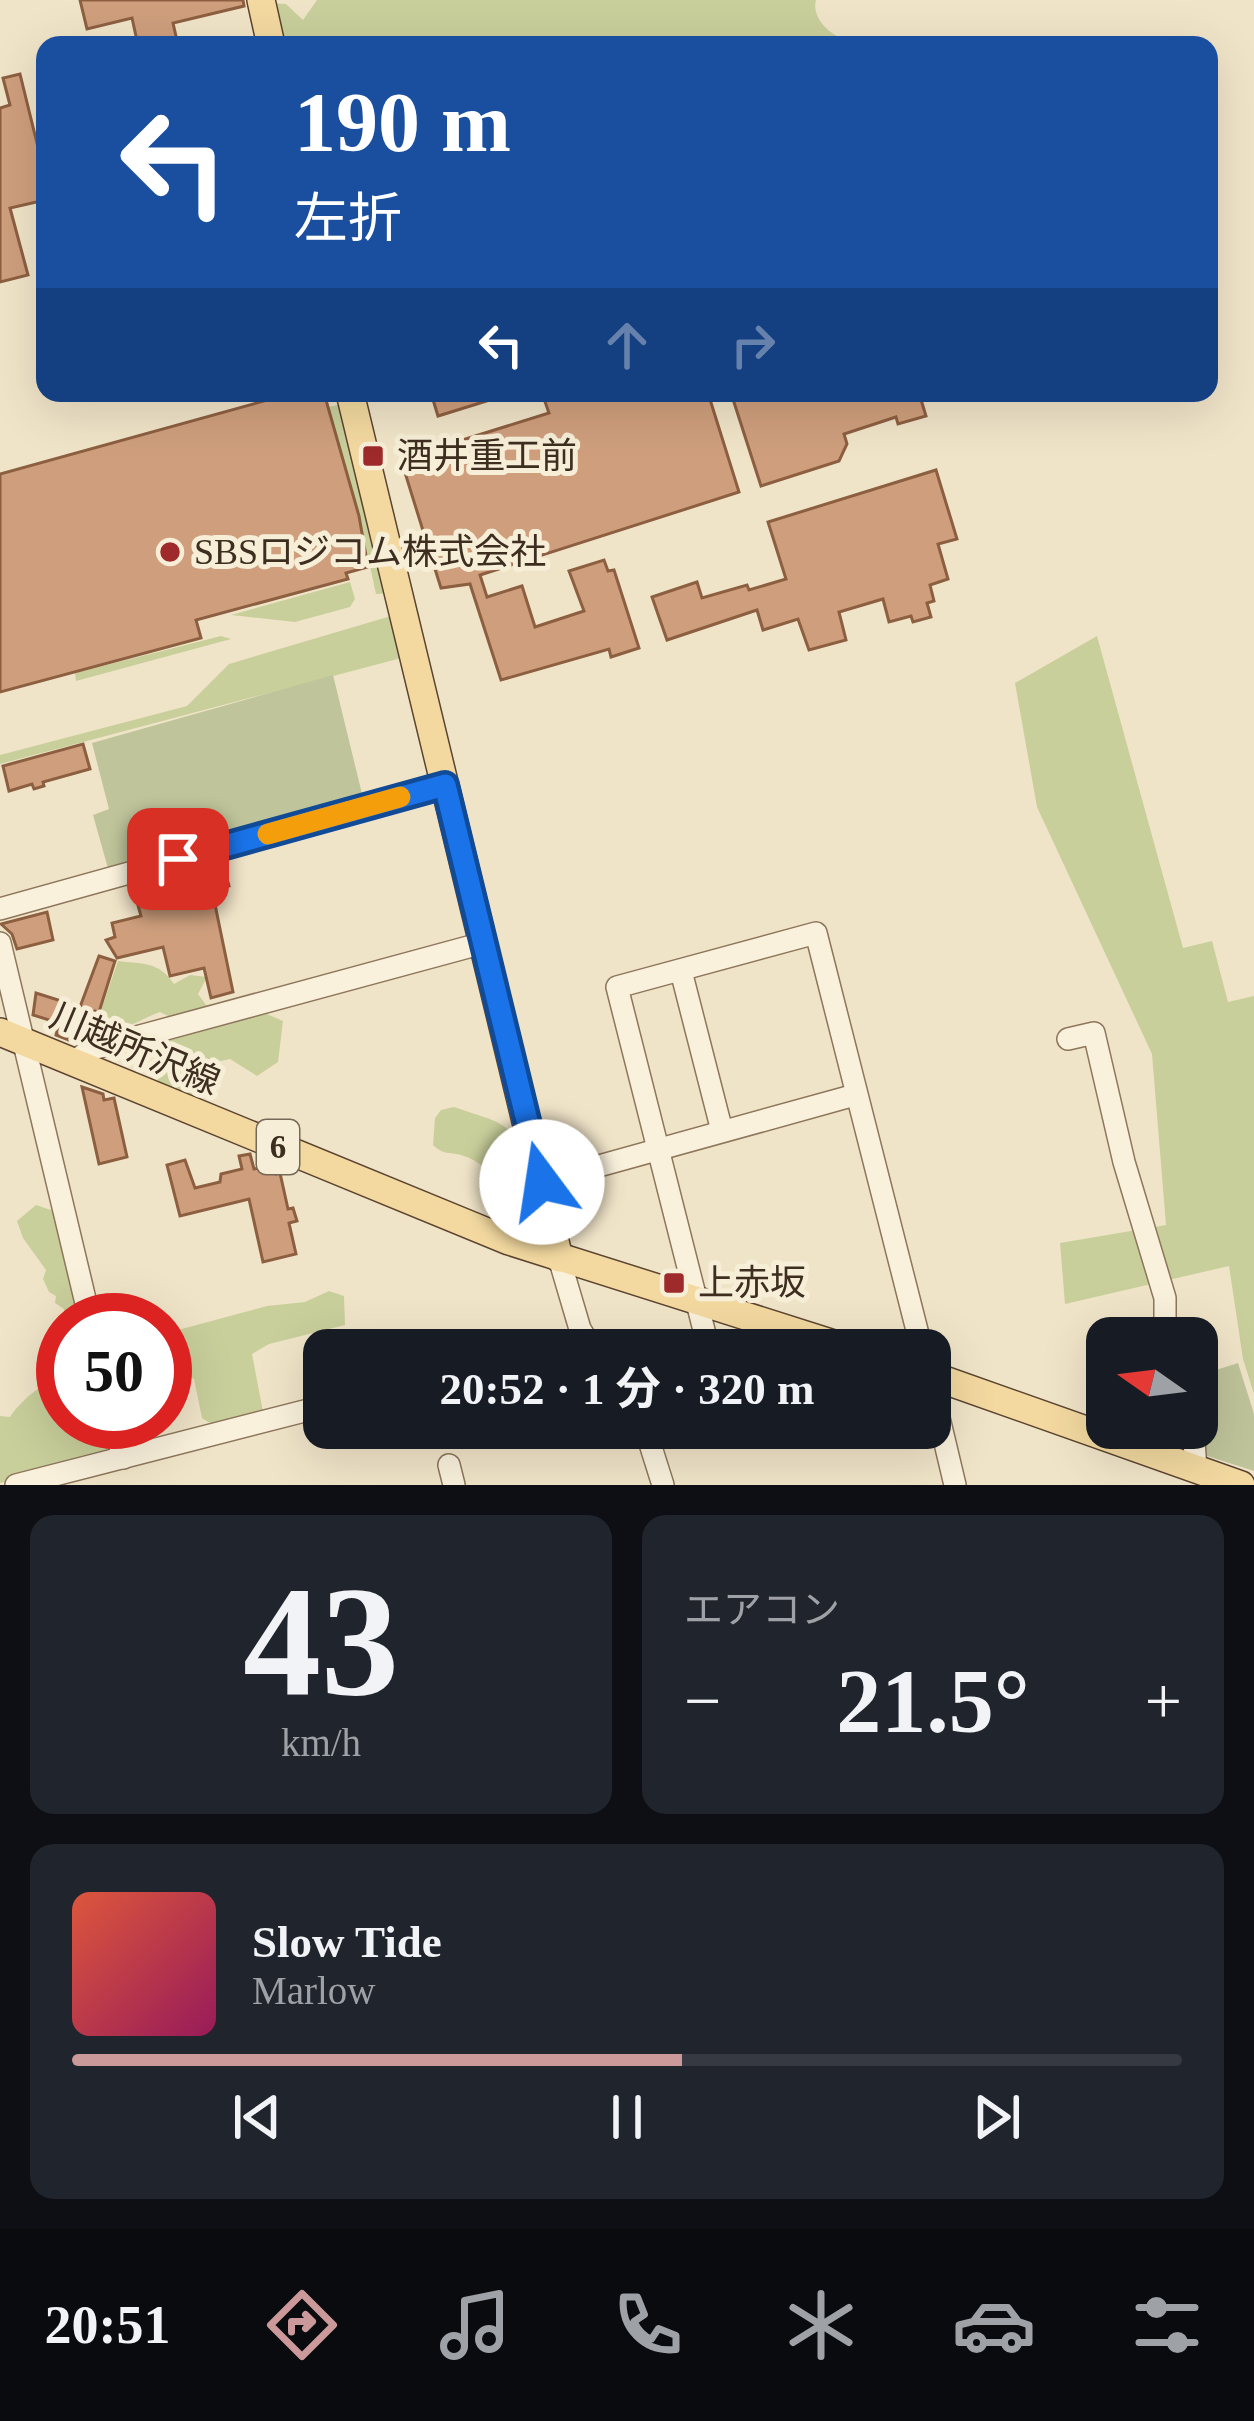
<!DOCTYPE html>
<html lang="ja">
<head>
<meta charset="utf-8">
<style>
  :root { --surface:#171b24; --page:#20242c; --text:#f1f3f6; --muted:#9ea1a6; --line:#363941; --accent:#cc999b }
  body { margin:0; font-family:"Times New Roman","Noto Sans JP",serif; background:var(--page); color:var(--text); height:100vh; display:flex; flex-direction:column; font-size:45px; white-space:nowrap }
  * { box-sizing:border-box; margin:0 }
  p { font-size:39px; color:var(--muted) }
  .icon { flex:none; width:66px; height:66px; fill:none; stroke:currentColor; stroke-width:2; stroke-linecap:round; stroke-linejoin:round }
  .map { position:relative; height:1485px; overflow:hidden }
  .details { display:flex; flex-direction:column; gap:30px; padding:30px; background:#0d0f14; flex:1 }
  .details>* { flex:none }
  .banner { position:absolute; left:36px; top:36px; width:1182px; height:366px; border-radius:24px; box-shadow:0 12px 48px #0002; background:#1a4fa0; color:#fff; overflow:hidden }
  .needle { width:78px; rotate:284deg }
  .controls { position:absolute; left:1086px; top:1317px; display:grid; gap:24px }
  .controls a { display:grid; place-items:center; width:132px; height:132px; border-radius:24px; background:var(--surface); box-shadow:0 12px 48px #0002; font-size:60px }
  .speed { position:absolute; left:36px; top:1293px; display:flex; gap:24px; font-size:60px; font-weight:700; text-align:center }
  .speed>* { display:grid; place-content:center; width:156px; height:156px; border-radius:50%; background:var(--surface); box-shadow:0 12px 48px #0002; line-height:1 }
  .speed .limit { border:18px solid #d22; background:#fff; color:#111 }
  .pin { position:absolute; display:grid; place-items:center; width:102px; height:102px; color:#fff; margin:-51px; border-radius:24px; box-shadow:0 6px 18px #0006 }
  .me { position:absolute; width:132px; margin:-66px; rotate:346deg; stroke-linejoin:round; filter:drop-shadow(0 0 9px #0008) }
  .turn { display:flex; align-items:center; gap:42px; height:252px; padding:0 60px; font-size:54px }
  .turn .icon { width:156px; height:156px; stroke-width:2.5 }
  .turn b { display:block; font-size:84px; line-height:102px }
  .lanes { display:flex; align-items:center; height:114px; padding:0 60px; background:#0003; justify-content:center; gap:60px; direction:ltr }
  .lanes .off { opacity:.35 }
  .big { font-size:90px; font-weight:700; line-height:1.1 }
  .details .card { flex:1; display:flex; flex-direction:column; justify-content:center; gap:18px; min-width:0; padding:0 42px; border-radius:24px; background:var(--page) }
  .details .dial { align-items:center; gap:0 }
  .dial b { font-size:156px; line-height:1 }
  .song { display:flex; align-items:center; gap:36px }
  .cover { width:144px; height:144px; border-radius:18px; background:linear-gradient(135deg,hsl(10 70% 55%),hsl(330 70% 35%)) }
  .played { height:12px; border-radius:6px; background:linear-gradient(90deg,var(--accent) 55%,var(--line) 55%) }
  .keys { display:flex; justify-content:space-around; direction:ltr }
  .heat { display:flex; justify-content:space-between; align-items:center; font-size:66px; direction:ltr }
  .details .tiles { flex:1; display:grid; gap:30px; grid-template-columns:1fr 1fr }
  .card:last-child { grid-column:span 2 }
  .trip { position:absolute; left:303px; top:1329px; width:648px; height:120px; border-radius:24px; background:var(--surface); box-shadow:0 12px 48px #0002; font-weight:700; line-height:120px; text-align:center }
  .menu { display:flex; height:192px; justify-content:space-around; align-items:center; background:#090b0e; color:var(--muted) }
  .menu .icon { width:84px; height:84px }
  .menu .active { color:var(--accent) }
  .menu b { font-size:54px; color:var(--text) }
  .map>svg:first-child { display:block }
  .green { fill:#c9cf9b }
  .cemetery { fill:#bfc49a }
  .building { fill:#cf9f7d; stroke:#8d5f41; stroke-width:3 }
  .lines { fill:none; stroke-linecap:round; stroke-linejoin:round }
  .minor-casing { stroke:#8d765c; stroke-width:24 }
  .major-casing { stroke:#5b4430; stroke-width:30 }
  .minor { stroke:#faf1dc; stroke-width:21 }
  .major { stroke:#f3d9a0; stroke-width:27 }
  .route-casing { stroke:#114b97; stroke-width:30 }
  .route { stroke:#1a73e8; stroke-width:21 }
  .slow { stroke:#f59e0b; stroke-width:21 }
  .poi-dot { fill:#9e2a2b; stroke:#f7eed8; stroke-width:4.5 }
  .labels { text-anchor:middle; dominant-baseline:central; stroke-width:10; stroke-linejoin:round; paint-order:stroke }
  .shield { fill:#f7eed8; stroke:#756857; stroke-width:3 }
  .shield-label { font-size:33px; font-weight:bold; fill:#3d2e20 }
  .poi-label { font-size:36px; fill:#3d2e20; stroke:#f7eed8; text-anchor:start }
  .street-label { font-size:36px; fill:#3d2e20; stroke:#f7eed8 }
</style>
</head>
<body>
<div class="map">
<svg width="1254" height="1485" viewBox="0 0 1254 1485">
  <rect width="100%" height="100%" fill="#f0e4c8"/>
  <g class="green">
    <path d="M 317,0 L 816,0 C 812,14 824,29 837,36 L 836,45 L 280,45 L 271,3 L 286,4 L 303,20 Z"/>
    <path d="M 338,405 L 344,407 L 392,593 L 376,594 L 359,516 L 328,407 Z"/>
    <path d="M 350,582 L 355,599 L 350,607 L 295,622 L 231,615 Z"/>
    <path d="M 391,616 L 405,657 L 0,764 L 0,755 L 187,706 L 229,664 Z"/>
    <path d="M 221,636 L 231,639 L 76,681 L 75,673 Z"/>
    <path d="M 1097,636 L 1183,948 L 1212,941 L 1228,1002 L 1254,996 L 1254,1394 L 1243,1359 L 1229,1266 L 1065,1304 L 1060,1243 L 1166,1225 L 1152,1054 L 1037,807 L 1015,683 Z"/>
    <path d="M 118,961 C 142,964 159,961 174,984 L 190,975 L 207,977 L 198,994 L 206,1005 L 237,1001 L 283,1021 L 278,1062 L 257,1076 L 230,1059 L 212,1063 L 200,1087 L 191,1095 L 158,1082 C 155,1060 174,1041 170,1017 L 160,1012 C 135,1021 131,1031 101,1027 L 98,1019 Z"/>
    <path d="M 454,1107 C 501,1124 515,1118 525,1174 L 518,1181 C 493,1182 484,1161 461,1155 C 448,1152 444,1155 433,1145 L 435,1118 L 441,1110 Z"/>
    <path d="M 36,1205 L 54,1211 L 87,1320 L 64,1320 L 64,1309 L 55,1303 L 56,1296 L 49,1292 L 43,1279 L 46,1270 L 23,1238 L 17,1221 Z"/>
    <path d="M 329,1291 L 344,1296 L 345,1325 L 269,1344 L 252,1354 L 264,1417 C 241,1423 222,1433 202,1418 L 194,1379 L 181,1372 L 165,1372 L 165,1337 L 178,1330 L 267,1306 L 305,1302 Z"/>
    <path d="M 63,1375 L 63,1422 L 110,1422 L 117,1456 L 0,1483 L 0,1416 L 10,1417 C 21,1400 44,1382 63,1375 Z"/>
  </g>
  <g class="cemetery">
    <path d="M 333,675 L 364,802 L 109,872 L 93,815 L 109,809 L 92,743 Z"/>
    <path d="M 1238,1363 L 1254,1414 L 1254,1471 L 1201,1454 L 1197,1376 Z"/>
  </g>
  <g class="building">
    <path d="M 80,0 L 243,0 L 244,6 L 173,23 L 178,45 L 138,45 L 132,18 L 87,29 Z"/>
    <path d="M 20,74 L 45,176 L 45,200 L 10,208 L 28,275 L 0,282 L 0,108 L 10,105 L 3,78 Z"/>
    <path d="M 293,393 L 324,393 L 359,516 L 368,567 L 346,573 L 348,579 L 196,620 L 201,638 L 0,692 L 0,474 Z"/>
    <path d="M 431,393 L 503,393 L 503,396 L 438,416 Z"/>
    <path d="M 542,393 L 708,393 L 739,492 L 480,575 L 487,597 L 522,586 L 535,627 L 584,611 L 569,571 L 604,560 L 608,571 L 614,570 L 639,648 L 611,657 L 609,649 L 501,680 L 470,584 L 441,588 L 429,550 L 422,553 L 418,540 L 425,537 L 402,463 L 416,458 L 413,451 L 439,443 L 440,447 L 549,413 Z"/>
    <path d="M 731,393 L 919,393 L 926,416 L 898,424 L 896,417 L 844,434 L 847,444 L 839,461 L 761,486 Z"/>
    <path d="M 936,470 L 957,539 L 938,544 L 948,579 L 930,585 L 934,601 L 927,603 L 931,617 L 913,622 L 911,616 L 889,622 L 883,599 L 839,612 L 846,640 L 809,650 L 798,619 L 763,630 L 757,610 L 667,640 L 652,597 L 697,582 L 702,598 L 747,585 L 749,590 L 786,579 L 768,522 Z"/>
    <path d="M 83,744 L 90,769 L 43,782 L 44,786 L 34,789 L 32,784 L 9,791 L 3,766 Z"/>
    <path d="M 202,868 L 205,881 L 226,875 L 229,886 L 212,890 L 233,992 L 211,998 L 204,968 L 170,976 L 163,947 L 117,958 L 106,940 L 115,937 L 112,923 L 141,916 L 136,898 L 172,890 L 170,879 Z"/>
    <path d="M 47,912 L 53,940 L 17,949 L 12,934 L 1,924 Z"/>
    <path d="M 99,956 L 115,961 L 99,1012 L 95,1011 L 91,1024 L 80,1021 L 74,1042 L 56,1035 L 59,1023 L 33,1015 L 36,993 L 80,1007 Z"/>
    <path d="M 82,1087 L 103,1094 L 104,1100 L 114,1098 L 127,1157 L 99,1164 Z"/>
    <path d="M 250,1154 L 254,1169 L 273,1165 L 276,1174 L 280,1173 L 288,1209 L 293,1208 L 297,1221 L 289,1223 L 296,1254 L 263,1262 L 249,1199 L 180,1216 L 167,1165 L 185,1160 L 195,1188 L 220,1182 L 221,1174 L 242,1169 L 239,1156 Z"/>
  </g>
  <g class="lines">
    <g class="minor-casing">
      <g id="minor">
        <path d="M 0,909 L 445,785"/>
        <path d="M 0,943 L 90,1320"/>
        <path d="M 681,971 L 722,1131"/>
        <path d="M 1068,1039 L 1094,1033 L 1124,1162 L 1165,1298 L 1165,1338"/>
        <path d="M 73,1062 L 92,1049 L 483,943"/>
        <path d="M 541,1182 L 855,1095"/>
        <path d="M 559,1258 L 580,1329 L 593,1350"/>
        <path d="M 538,1350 L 585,1338"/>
        <path d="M 709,1350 L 617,987 L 816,933 L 922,1350"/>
        <path d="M 930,1380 L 955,1485"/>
        <path d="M 114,1422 L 123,1458"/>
        <path d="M 645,1428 L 663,1485"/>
        <path d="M 1193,1428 L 1196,1469"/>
        <path d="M 449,1465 L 454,1485"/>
        <path d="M 16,1485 L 324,1406"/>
      </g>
    </g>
    <g class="major-casing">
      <g id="major">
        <path d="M 261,0 L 271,45"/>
        <path d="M 350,393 L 559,1258"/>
        <path d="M 0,1032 L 509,1241 L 853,1350"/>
        <path d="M 930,1375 L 1241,1485"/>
      </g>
    </g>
    <use href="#minor" class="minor"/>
    <use href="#major" class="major"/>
  </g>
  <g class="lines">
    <g class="route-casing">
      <path id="route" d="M 178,859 L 445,785 L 542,1182"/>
    </g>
    <use href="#route" class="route"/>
    <path class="slow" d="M 268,834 L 400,797"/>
  </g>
  <g class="poi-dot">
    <rect x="361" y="444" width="24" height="24" rx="6"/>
    <circle cx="170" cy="552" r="12"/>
    <rect x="662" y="1271" width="24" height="24" rx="6"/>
  </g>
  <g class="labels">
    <rect class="shield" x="257" y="1120" width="42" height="54" rx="9"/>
    <g class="shield-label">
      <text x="278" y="1147">6</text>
    </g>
    <g class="poi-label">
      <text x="397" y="456">酒井重工前</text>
      <text x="194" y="552">SBSロジコム株式会社</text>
      <text x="698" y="1283">上赤坂</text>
    </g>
    <g class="street-label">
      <text transform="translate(135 1049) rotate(23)">川越所沢線</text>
    </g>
  </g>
</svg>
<div class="controls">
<a><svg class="needle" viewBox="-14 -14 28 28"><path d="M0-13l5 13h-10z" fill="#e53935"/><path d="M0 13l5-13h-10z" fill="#9ea1a6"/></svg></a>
</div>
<div class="speed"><div class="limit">50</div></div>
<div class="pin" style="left:178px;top:859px;background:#d93025"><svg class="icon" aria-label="arrive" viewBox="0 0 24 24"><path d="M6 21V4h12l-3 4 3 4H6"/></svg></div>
<svg class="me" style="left:542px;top:1182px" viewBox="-20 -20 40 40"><circle r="19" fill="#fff"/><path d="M0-13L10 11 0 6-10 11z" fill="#1a73e8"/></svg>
<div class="trip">20:52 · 1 分 · 320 m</div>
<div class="banner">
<div class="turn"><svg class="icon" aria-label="left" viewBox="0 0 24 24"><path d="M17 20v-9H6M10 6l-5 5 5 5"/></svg><div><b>190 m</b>左折</div></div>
<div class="lanes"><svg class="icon" aria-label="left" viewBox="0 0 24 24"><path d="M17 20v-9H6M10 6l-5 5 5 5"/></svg><svg class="icon off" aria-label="ahead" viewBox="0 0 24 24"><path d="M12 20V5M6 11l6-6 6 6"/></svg><svg class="icon off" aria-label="right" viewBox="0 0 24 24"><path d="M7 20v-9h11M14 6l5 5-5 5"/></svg></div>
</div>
</div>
<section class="details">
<div class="tiles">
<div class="card dial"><b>43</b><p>km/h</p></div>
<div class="card"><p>エアコン</p>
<div class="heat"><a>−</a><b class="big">21.5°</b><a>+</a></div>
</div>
<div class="card">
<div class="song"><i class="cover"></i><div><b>Slow Tide</b><p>Marlow</p></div></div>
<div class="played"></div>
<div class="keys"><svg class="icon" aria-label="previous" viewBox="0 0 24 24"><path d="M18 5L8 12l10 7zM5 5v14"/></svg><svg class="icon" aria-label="pause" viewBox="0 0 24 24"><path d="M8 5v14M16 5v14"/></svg><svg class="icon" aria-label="next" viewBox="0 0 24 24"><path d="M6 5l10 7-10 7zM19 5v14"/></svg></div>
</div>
</div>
</section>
<nav class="menu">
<b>20:51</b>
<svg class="icon active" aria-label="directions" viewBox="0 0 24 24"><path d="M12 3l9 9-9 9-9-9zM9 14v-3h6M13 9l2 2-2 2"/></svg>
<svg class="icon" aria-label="music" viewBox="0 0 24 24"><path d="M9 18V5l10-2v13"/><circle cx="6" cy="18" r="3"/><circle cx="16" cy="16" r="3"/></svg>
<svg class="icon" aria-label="phone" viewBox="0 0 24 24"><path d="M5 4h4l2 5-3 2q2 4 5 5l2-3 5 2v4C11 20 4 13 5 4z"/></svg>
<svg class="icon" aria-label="climate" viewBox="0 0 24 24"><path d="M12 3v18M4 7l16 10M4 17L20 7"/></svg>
<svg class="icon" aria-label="car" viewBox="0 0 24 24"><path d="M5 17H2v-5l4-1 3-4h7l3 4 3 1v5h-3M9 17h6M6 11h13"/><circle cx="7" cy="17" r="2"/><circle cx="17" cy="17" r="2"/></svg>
<svg class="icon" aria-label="filters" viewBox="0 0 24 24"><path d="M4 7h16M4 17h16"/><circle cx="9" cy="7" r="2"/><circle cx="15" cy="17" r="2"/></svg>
</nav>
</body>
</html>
